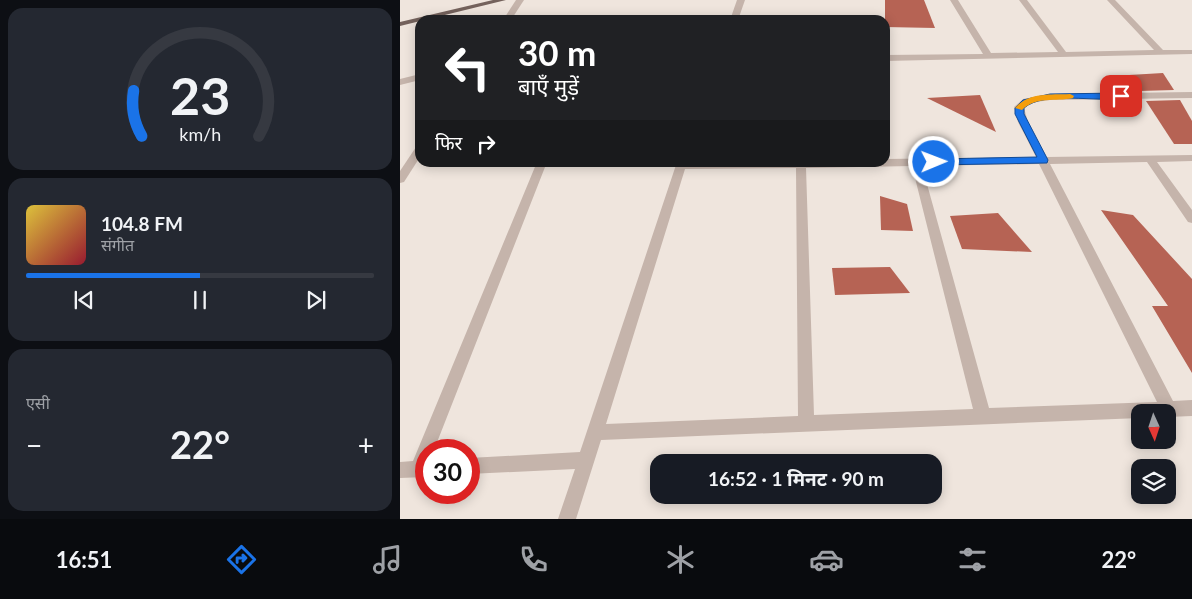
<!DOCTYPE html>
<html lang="hi">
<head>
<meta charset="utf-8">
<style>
  :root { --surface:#171b24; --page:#242831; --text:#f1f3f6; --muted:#9ea1a6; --line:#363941; --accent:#1a73e8 }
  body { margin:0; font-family:Lato,"Noto Sans Devanagari",sans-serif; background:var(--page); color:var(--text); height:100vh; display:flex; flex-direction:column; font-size:19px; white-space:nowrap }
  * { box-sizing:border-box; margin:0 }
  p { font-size:16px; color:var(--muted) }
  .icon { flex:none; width:28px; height:28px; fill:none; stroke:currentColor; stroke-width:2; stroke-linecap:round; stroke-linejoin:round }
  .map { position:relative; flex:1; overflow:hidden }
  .drawer { display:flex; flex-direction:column; gap:8px; padding:8px; background:#0d0f14; width:400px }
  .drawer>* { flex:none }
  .hud { position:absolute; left:15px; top:15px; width:475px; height:152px; border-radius:15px; box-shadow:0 2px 12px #0003; background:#202124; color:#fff; overflow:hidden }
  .needle { width:32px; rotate:177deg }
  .fabs { position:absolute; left:731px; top:404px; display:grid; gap:10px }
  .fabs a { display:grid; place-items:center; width:45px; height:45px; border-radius:10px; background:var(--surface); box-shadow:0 2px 12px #0003; font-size:25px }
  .speed { position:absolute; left:15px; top:439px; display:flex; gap:10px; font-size:25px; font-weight:700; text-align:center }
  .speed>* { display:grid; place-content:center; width:65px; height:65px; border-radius:50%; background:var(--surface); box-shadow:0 2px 12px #0003; line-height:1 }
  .speed .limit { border:8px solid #d22; background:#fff; color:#111 }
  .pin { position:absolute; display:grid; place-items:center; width:42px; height:42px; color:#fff; margin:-21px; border-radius:10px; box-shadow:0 2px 8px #0006 }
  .me { position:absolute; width:55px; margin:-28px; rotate:89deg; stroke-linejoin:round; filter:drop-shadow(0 0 4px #0008) }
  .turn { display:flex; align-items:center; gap:18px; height:105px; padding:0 20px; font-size:22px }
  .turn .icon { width:65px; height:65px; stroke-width:2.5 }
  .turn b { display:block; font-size:35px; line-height:42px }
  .then { display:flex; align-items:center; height:48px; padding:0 20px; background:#0003; gap:10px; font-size:19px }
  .big { font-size:38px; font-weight:700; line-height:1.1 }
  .drawer .widget { flex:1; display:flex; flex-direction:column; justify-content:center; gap:8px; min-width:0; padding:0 18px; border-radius:15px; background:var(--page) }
  .drawer .dial { align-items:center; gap:0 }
  .dial svg { height:130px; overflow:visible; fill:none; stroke:var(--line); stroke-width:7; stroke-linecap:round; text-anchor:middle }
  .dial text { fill:var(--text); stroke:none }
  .song { display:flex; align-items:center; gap:15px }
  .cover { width:60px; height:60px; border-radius:8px; background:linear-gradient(135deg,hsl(50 70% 55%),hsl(350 70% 35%)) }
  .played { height:5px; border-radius:2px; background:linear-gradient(90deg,var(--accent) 50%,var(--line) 50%) }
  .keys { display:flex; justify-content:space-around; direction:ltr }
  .heat { display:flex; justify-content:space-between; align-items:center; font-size:28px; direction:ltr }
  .trip { position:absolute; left:250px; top:454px; width:292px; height:50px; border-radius:15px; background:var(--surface); box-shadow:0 2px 12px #0003; font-weight:700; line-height:50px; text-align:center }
  .dock { display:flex; height:80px; justify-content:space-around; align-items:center; background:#090b0e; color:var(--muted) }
  .dock .icon { width:35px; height:35px }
  .dock .active { color:var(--accent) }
  .dock b { font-size:22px; color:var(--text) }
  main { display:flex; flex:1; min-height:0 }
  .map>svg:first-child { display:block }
  .building { fill:#b66354 }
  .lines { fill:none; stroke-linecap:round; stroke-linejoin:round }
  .street { fill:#c5b4ab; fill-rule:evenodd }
  .primary { fill:#74625c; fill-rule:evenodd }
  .route { fill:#1a73e8; stroke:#114b97 }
  .slow { fill:#f59e0b }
</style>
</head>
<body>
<main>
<section class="drawer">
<div class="widget dial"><svg viewBox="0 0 100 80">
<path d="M14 69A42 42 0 1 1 86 69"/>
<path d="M14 69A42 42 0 0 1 9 41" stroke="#1a73e8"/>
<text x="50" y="56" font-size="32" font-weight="700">23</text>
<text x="50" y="72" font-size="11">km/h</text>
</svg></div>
<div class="widget">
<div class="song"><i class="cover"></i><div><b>104.8 FM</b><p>संगीत</p></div></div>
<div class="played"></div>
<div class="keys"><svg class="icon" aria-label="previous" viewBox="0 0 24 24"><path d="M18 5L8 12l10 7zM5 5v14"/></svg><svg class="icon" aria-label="pause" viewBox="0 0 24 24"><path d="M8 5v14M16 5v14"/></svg><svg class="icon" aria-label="next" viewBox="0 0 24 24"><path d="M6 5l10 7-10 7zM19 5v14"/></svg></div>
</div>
<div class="widget"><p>एसी</p>
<div class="heat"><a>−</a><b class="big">22°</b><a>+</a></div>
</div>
</section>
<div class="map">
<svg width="792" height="519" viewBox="0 0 792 519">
  <rect width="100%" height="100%" fill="#efe5dd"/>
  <g class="building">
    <path d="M 485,0 L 524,0 L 535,28 L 485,27 Z"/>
    <path d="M 763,73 L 774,90 L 739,91 L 729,75 Z"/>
    <path d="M 580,95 L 596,132 L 527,98 Z"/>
    <path d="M 780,100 L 792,121 L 792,144 L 774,144 L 746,101 Z"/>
    <path d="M 480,196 L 507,204 L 513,231 L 481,230 Z"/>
    <path d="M 701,210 L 733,215 L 792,279 L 792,373 L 752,306 L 768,306 Z"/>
    <path d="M 598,213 L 632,252 L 562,249 L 550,216 Z"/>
    <path d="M 490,267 L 510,293 L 435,295 L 432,268 Z"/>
  </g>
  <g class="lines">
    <g class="street">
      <path d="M 116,0 L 124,0 L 111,20 L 103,20 Z"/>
      <path d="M 337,0 L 345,0 L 338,20 L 330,20 Z"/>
      <path d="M 550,0 L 558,0 L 591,53 L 658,52 L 619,0 L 627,0 L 666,52 L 754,50 L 707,0 L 715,0 L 763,50 L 792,50 L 792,54 L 485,61 L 485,55 L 583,54 Z"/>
      <path d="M 20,74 L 20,80 L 0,85 L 0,79 Z"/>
      <path d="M 792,92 L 792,98 L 650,100 L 629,103 L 624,108 L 628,122 L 646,157 L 792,155 L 792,161 L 757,162 L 792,210 L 792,223 L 788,222 L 747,162 L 650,164 L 773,401 L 792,400 L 792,416 L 768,417 L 768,412 L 740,412 L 740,418 L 201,440 L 176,519 L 158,519 L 175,469 L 69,474 L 69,458 L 180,452 L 277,162 L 485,162 L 485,159 L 636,157 L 618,122 L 614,107 L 623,99 L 650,94 ZM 639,164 L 757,402 L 589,408 L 522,166 ZM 512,166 L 573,409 L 414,415 L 406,168 ZM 396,168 L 398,416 L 206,424 L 285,169 Z"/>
      <path d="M 20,146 L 20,157 L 4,182 L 0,183 L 0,171 L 16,147 Z"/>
      <path d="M 137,162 L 147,162 L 34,450 L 26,450 L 26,477 L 0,478 L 0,462 L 13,461 Z"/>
    </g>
    <path class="primary" d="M 93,0 L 106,0 L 0,26 L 0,22 Z"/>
  </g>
  <path class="route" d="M 721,93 L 725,96 L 724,98 C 697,103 645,90 624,108 L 624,114 L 648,160 L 647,163 L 534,165 L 529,162 L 534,159 L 637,157 L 615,114 L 615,108 L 623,100 L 650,94 Z"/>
  <path class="slow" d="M 670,94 L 674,96 L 673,98 C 655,102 636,96 622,110 L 615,108 C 629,92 650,95 670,94 Z"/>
</svg>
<div class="fabs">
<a><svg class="needle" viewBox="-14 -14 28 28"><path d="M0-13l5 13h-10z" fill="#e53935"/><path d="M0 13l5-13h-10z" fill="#9ea1a6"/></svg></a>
<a><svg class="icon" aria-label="layers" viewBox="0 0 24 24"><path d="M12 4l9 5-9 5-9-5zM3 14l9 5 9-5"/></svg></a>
</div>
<div class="speed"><div class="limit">30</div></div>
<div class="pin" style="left:721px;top:96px;background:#d93025"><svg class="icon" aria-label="arrive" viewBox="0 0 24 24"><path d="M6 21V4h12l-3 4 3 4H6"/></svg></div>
<svg class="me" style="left:534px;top:162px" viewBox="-20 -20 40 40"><circle r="17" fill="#1a73e8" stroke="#fff" stroke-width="3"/><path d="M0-11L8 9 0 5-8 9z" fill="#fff"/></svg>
<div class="trip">16:52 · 1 मिनट · 90 m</div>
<div class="hud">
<div class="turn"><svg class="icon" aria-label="left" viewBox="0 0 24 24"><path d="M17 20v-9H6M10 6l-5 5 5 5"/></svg><div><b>30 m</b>बाएँ मुड़ें</div></div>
<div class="then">फिर<svg class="icon" aria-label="right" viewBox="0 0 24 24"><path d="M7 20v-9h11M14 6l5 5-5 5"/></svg></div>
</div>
</div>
</main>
<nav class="dock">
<b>16:51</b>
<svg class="icon active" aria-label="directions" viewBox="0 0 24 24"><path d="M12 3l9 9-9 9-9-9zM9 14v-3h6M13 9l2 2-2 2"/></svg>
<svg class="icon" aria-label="music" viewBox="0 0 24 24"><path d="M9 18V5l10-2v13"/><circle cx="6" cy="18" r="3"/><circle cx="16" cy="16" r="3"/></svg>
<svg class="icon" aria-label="phone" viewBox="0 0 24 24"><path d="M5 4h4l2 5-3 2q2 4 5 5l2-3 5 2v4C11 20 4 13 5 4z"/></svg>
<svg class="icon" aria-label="climate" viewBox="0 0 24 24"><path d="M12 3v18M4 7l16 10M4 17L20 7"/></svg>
<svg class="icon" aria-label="car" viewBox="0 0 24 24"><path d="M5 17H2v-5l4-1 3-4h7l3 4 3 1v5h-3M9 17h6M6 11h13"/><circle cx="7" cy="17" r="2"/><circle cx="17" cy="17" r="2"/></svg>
<svg class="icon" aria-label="filters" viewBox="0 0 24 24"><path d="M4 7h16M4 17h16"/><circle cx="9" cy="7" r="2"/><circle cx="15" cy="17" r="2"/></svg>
<b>22°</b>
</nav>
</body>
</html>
